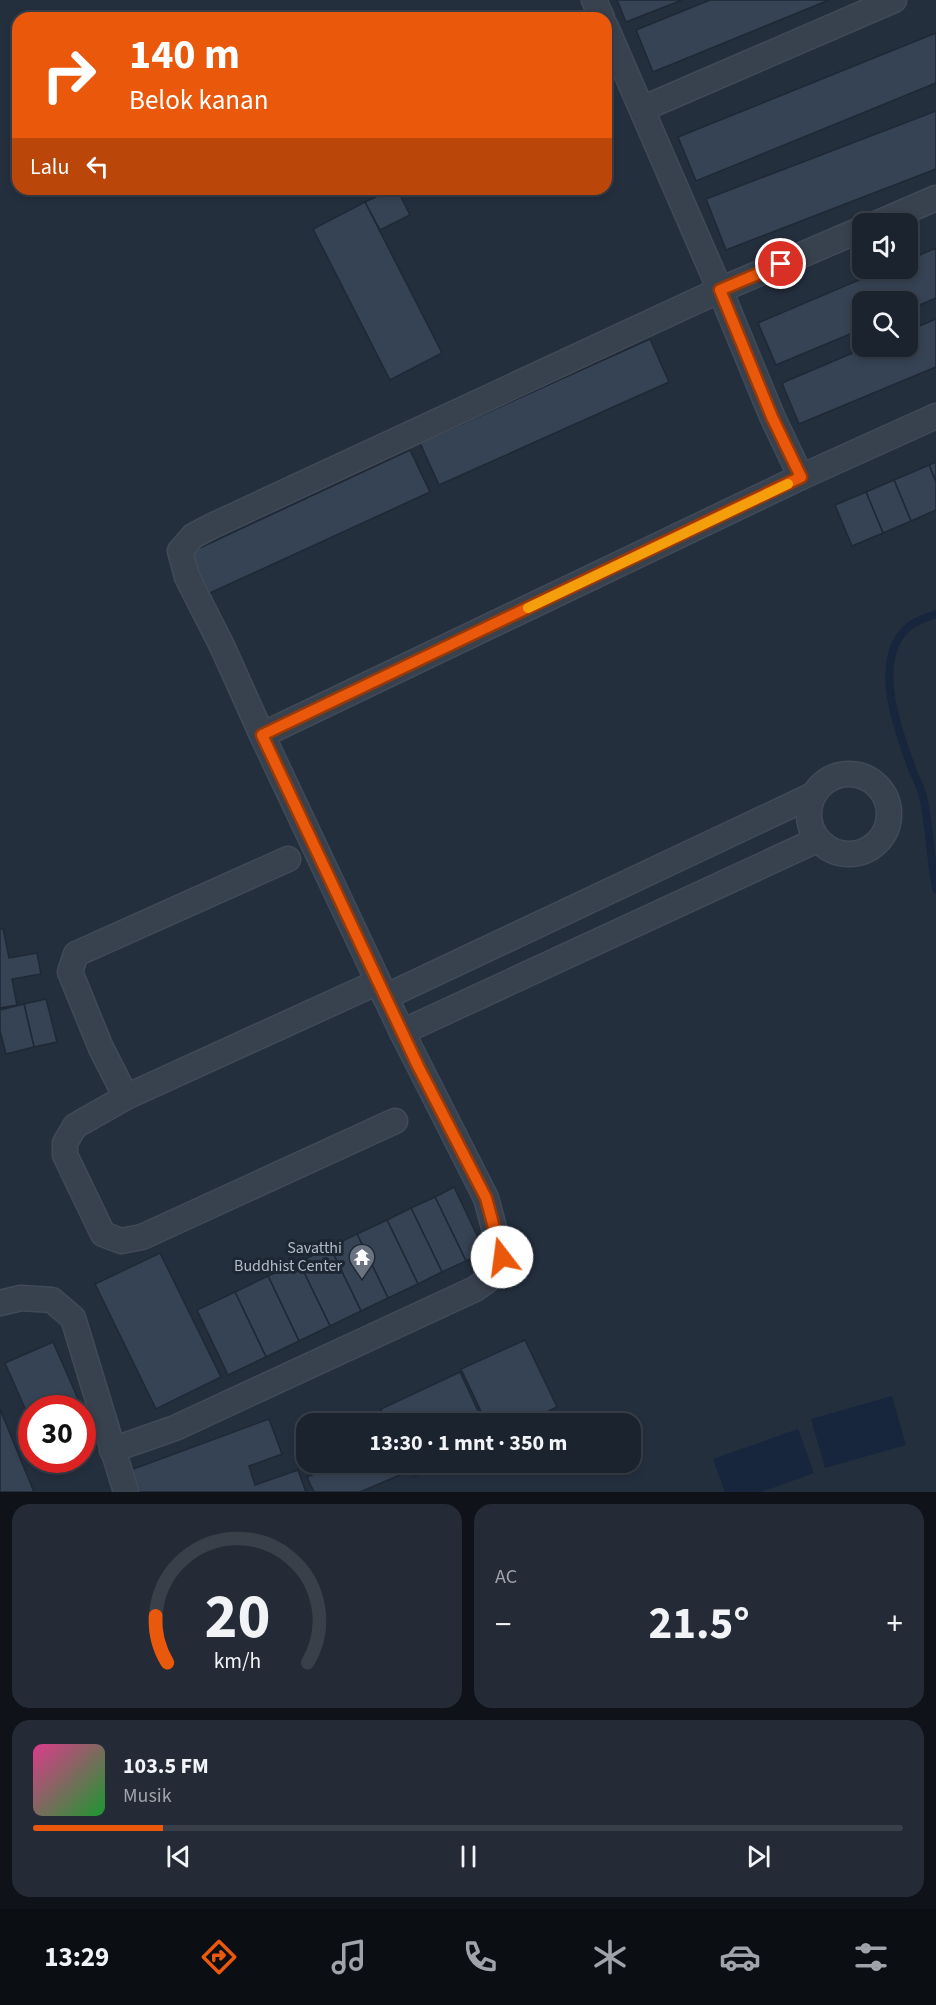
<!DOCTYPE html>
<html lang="id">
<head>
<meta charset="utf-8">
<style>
  :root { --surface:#1b232e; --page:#242b36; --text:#f1f3f6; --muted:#a0a4aa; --line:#39404a; --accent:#ea580c }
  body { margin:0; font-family:"Source Sans 3",sans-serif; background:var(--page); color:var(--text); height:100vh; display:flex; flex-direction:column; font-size:22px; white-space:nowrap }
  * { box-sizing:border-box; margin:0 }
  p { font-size:20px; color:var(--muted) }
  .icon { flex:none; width:33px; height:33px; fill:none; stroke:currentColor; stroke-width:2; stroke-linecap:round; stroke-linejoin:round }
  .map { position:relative; height:1492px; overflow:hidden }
  .sheet { display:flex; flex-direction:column; gap:12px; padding:12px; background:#0f1319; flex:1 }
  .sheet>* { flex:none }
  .guide { position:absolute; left:12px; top:12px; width:600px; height:183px; border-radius:18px; box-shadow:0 3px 9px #0003,0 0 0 2px var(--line); background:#ea580c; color:#fff; overflow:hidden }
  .fabs { position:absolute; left:852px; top:213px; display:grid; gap:12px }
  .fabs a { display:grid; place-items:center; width:66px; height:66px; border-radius:12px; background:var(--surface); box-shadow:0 3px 9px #0003,0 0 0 2px var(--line); font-size:30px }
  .speed { position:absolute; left:18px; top:1395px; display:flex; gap:12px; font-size:30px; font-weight:700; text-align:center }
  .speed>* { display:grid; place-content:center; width:78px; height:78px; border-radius:50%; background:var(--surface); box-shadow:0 3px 9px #0003,0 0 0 2px var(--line); line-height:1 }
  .speed .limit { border:9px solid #d22; background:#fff; color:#111 }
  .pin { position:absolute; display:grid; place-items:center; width:51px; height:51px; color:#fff; margin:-26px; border:3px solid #fff; border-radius:50%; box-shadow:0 2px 6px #0007 }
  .me { position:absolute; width:66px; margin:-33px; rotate:345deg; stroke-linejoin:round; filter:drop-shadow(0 0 4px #0008) }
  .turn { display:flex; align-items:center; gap:21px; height:126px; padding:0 18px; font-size:27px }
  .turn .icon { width:78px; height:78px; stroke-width:2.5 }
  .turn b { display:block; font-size:42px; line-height:51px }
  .then { display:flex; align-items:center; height:57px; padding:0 18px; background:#0003; gap:12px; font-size:22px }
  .big { font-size:45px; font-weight:700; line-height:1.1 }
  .sheet .card { flex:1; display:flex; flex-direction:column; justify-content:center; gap:9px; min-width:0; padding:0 21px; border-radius:18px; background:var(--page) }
  .sheet .dial { align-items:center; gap:0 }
  .dial svg { height:156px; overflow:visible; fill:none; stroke:var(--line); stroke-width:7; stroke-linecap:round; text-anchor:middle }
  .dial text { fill:var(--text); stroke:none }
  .song { display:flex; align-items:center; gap:18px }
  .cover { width:72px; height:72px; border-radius:9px; background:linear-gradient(135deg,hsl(330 70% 55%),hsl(130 70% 35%)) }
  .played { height:6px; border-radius:3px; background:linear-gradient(90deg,var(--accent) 15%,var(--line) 15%) }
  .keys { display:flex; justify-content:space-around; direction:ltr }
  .heat { display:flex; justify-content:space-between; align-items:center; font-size:33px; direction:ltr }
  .sheet .tiles { flex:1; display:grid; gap:12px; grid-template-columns:1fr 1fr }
  .card:last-child { grid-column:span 2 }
  .trip { position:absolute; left:296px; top:1413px; width:345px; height:60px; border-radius:18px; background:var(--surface); box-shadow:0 3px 9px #0003,0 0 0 2px var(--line); font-weight:700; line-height:60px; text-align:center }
  .menu { display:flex; height:96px; justify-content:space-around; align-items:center; background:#0b0e12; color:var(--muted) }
  .menu .icon { width:42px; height:42px }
  .menu .active { color:var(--accent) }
  .menu b { font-size:27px; color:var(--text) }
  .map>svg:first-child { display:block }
  .water { fill:#17263c }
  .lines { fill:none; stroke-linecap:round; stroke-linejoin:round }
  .stream { stroke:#17263c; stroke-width:8 }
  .building { fill:#364354; stroke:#1f2835; stroke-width:1.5 }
  .minor-casing { stroke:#414a57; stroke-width:27 }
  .minor { stroke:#38414e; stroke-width:24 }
  .route-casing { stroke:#983908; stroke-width:15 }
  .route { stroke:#ea580c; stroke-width:10 }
  .slow { stroke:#f59e0b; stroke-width:10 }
  .labels { text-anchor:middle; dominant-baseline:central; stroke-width:6; stroke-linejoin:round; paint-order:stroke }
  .poi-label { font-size:16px; fill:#b4bcc9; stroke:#1d2633; text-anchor:end }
</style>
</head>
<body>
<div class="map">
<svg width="936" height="1492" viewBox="0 0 936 1492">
  <rect width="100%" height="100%" fill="#242f3e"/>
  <g class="water">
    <path d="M 892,1396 L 906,1445 L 825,1468 L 811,1419 Z"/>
    <path d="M 798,1429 L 814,1473 L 761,1492 L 725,1492 L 713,1459 Z"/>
  </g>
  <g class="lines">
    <path class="stream" d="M 936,614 C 928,617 918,620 911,625 C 871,655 896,725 910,763 C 913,774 919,783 922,793 C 930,825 930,857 936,889"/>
  </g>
  <g class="building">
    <path d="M 617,0 L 682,0 L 626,22 Z"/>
    <path d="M 710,0 L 829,0 L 653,72 L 636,30 Z"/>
    <path d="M 936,33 L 936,83 L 696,181 L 678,137 Z"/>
    <path d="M 936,111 L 936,169 L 726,250 L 706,199 Z"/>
    <path d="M 392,189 L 397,189 L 410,215 L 380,230 L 365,202 Z"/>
    <path d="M 365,202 L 442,353 L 390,380 L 313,229 Z"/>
    <path d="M 936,248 L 936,298 L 908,310 L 908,302 L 862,302 L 862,329 L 776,365 L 758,323 L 887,268 L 908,268 L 908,260 Z"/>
    <path d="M 936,319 L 936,367 L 799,424 L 782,383 L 869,346 L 908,346 L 908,331 Z"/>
    <path d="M 650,339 L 669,382 L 439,485 L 420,443 Z"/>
    <path d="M 410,450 L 430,492 L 208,594 L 189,553 Z"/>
    <path d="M 936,462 L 936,482 L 929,465 Z"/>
    <path d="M 929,465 L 936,482 L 936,510 L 911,521 L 894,480 Z"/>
    <path d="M 894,480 L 911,521 L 883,533 L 866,492 Z"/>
    <path d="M 866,492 L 883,533 L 852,546 L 835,505 Z"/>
    <path d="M 3,928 L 9,958 L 37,953 L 41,974 L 12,979 L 17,1005 L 0,1008 L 0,929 Z"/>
    <path d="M 46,999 L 57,1042 L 34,1047 L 24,1004 Z"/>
    <path d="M 24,1004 L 34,1047 L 6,1054 L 0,1031 L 0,1010 Z"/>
    <path d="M 454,1187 L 485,1252 L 466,1261 L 435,1197 Z"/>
    <path d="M 435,1197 L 466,1261 L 442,1272 L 411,1208 Z"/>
    <path d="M 411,1208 L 442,1272 L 418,1284 L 387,1220 Z"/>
    <path d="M 387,1220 L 418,1284 L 388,1298 L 357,1234 Z"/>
    <path d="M 357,1234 L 388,1298 L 361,1311 L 330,1247 Z"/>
    <path d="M 330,1247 L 361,1311 L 330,1326 L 299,1262 Z"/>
    <path d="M 160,1253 L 221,1377 L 156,1409 L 95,1284 Z"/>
    <path d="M 299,1262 L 330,1326 L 299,1341 L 268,1276 Z"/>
    <path d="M 268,1276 L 299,1341 L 266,1357 L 235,1292 Z"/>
    <path d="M 235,1292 L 266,1357 L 228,1375 L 197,1310 Z"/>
    <path d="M 525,1340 L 557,1407 L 523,1424 L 487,1424 L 461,1369 Z"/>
    <path d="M 53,1342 L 79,1401 L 62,1408 L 32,1408 L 31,1422 L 5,1363 Z"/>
    <path d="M 460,1372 L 484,1424 L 388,1424 L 381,1409 Z"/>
    <path d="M 0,1409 L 34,1492 L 0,1492 Z"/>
    <path d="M 269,1419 L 282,1454 L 249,1466 L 255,1485 L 298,1470 L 306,1492 L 136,1492 L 128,1471 Z"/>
    <path d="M 364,1462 L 394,1462 L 400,1475 L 360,1492 L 314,1492 L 307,1477 L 339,1463 L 343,1472 Z"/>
    <path d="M 406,1462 L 443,1462 L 413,1477 Z"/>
  </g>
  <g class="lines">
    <g class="minor-casing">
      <g id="minor">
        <path d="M 594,0 L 602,18"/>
        <path d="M 606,27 L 720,290 L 772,416 L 801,477 L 936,416"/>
        <path d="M 642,109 L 894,0"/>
        <path d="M 876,224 L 936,198"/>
        <path d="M 262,735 L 801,477"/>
        <circle cx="849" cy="814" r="40"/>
        <path d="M 288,859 L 76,954 L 70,972 L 101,1048 L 126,1097 L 378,982"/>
        <path d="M 385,997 L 813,795"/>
        <path d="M 402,1032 L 817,840"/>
        <path d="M 126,1097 L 75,1126 L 65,1143 L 65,1155 L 103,1234 L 121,1241 L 142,1237 L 395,1121"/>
        <path d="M 0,1303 L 21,1298 L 52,1300 L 73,1318 L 126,1492"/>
        <path d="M 112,1450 L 175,1428 L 475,1289 L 490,1278 L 499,1267 L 502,1257 L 486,1198 L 402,1032 L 262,735 L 222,646 L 187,577 L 180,551 L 193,536 L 212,526 L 720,290 L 862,229"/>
      </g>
    </g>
    <use href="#minor" class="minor"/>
  </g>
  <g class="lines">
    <g class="route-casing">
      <path id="route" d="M 502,1257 L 486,1198 L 418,1066 L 262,735 L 801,477 L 772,417 L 720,290 L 781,264"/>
    </g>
    <use href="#route" class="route"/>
    <path class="slow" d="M 528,608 L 788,484"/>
  </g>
  <defs>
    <g id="temple-pin" transform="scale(1.35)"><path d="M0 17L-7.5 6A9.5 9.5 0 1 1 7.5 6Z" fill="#6b7280" stroke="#1d2633"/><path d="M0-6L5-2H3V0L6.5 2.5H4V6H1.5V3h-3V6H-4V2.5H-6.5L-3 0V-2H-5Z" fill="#fff"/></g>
  </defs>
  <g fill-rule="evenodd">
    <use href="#temple-pin" x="362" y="1257"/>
  </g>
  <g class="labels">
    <g class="poi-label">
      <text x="342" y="1248">Savatthi<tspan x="342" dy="18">Buddhist Center</tspan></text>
    </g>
  </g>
</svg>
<div class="fabs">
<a><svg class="icon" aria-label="sound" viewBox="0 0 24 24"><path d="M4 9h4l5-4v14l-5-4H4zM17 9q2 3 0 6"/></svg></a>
<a><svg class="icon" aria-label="search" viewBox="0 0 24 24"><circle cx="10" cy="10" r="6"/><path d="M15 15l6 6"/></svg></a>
</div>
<div class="speed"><div class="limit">30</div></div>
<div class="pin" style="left:781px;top:264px;background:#d93025"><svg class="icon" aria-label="arrive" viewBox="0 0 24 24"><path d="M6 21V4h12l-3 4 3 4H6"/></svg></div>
<svg class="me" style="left:502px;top:1257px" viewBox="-20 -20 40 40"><circle r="19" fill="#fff"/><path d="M0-13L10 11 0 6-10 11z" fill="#ea580c"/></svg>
<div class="trip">13:30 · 1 mnt · 350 m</div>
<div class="guide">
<div class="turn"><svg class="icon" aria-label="right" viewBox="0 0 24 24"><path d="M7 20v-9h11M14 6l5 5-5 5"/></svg><div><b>140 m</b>Belok kanan</div></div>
<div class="then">Lalu<svg class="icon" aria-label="left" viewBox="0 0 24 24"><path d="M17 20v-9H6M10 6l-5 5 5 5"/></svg></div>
</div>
</div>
<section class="sheet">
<div class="tiles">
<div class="card dial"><svg viewBox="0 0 100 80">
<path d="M14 69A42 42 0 1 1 86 69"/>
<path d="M14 69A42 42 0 0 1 8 45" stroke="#ea580c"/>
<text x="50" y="56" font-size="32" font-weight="700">20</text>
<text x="50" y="72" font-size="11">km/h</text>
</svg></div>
<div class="card"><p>AC</p>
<div class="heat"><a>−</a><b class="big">21.5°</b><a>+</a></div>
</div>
<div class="card">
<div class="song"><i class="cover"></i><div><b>103.5 FM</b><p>Musik</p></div></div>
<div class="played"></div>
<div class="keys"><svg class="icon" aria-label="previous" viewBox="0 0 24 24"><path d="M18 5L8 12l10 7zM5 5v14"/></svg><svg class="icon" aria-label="pause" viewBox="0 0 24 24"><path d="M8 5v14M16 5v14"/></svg><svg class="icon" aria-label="next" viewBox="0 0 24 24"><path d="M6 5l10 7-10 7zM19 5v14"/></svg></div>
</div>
</div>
</section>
<nav class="menu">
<b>13:29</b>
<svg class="icon active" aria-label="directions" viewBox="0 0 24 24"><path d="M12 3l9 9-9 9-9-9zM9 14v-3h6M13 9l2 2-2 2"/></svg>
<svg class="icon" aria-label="music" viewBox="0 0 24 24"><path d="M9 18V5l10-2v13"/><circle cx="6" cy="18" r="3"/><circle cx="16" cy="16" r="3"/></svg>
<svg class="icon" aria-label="phone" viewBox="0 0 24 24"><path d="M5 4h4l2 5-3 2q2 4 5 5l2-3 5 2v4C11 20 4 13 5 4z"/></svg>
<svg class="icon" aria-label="climate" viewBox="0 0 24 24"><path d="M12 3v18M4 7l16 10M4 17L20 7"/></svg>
<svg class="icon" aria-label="car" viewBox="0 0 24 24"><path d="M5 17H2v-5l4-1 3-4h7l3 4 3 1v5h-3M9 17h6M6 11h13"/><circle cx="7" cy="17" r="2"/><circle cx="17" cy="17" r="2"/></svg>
<svg class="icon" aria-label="filters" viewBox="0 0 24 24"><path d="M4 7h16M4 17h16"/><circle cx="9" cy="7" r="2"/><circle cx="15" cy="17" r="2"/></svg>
</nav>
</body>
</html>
